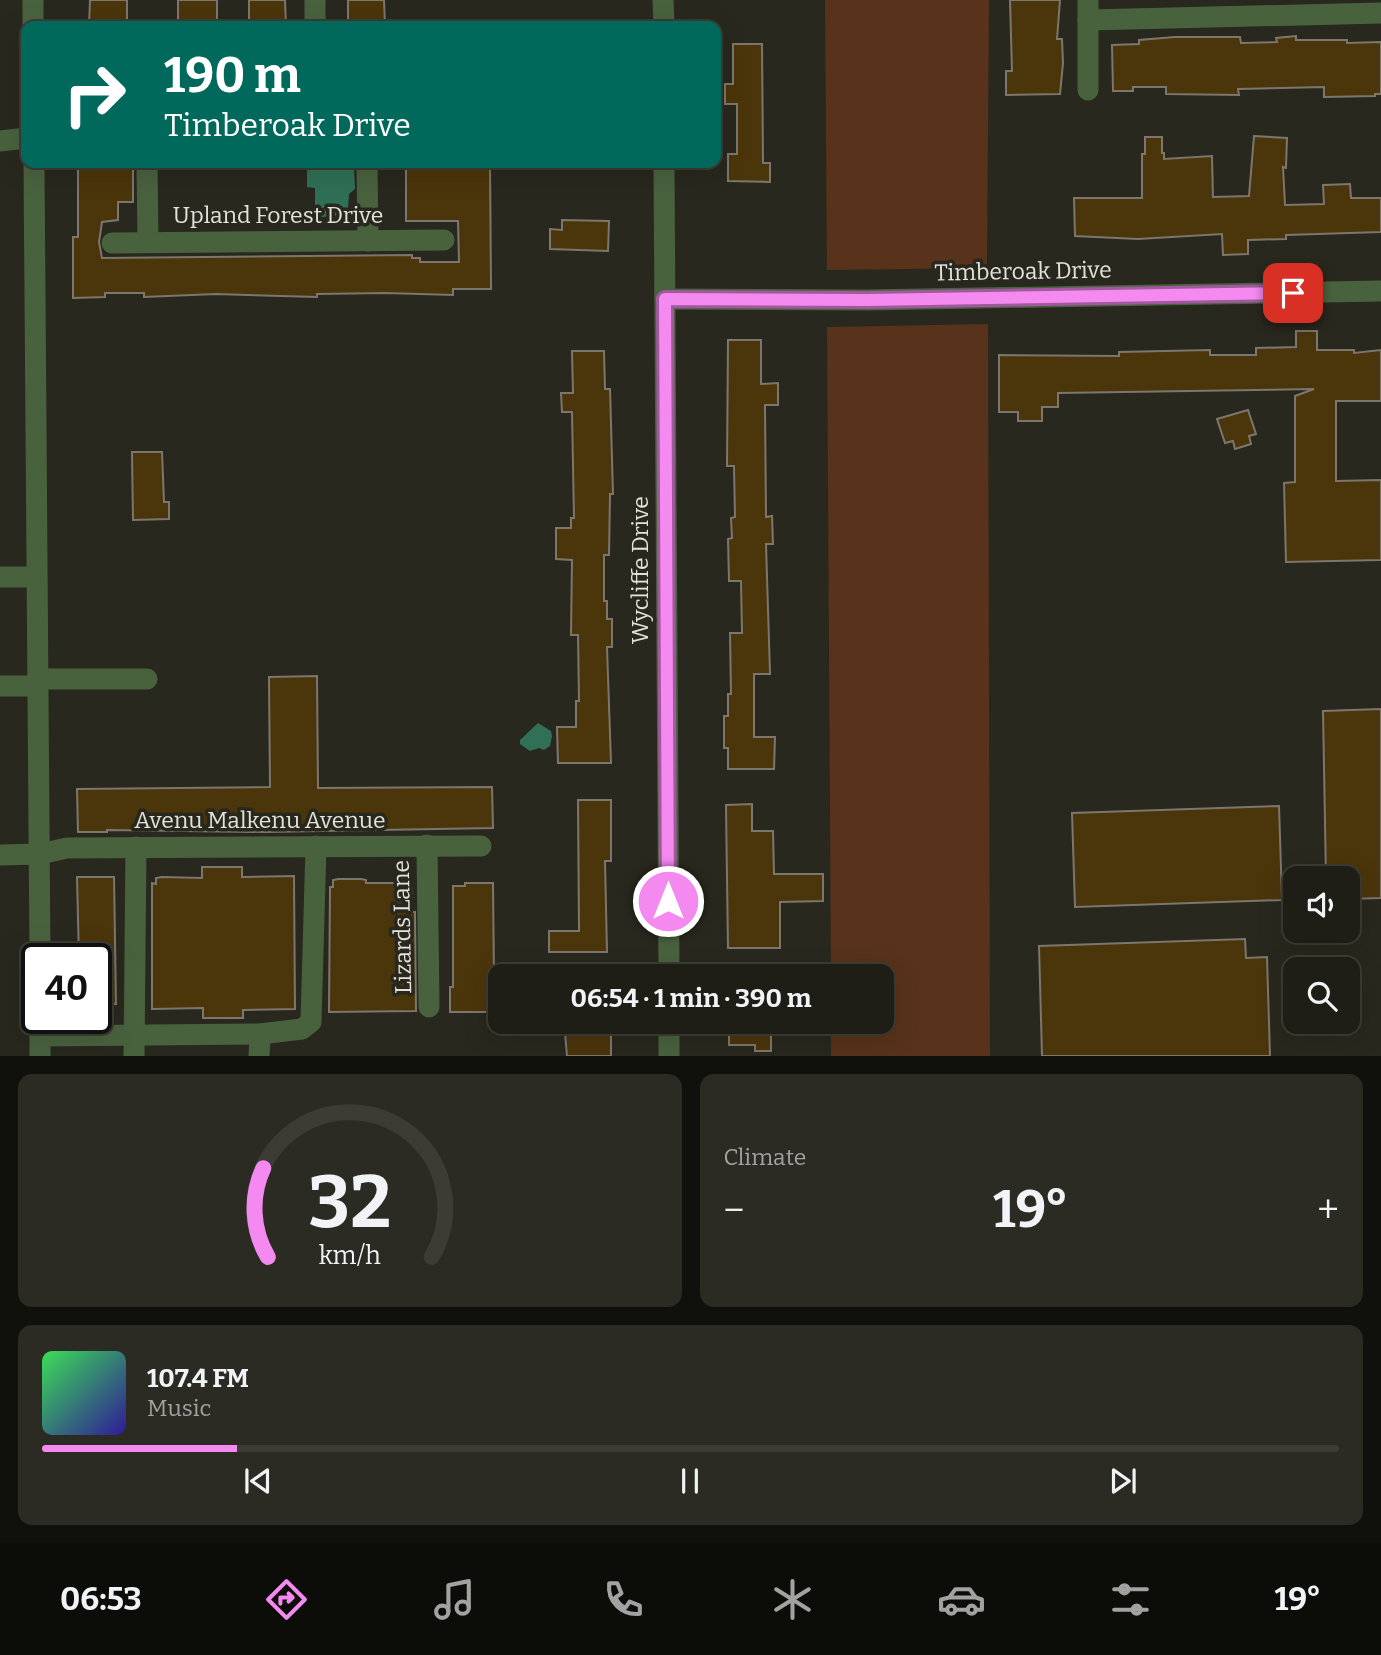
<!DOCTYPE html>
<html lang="en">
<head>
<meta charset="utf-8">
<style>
  :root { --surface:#1e1e16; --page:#2b2b23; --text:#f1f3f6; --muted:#a1a2a1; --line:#3c3c35; --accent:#f489f0 }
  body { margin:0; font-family:Bitter,serif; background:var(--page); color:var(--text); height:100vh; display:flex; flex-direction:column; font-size:26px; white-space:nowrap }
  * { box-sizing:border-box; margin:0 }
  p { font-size:23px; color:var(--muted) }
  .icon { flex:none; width:38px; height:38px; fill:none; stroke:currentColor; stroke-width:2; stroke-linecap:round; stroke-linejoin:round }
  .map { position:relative; height:1056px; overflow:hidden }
  .details { display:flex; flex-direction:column; gap:18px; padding:18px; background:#10100c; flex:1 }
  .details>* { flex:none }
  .guide { position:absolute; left:21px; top:21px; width:700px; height:147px; border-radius:14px; box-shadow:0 7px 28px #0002,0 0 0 2px var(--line); background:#00695c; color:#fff; overflow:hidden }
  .buttons { position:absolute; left:1283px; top:866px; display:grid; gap:14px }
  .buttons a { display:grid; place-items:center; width:77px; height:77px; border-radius:14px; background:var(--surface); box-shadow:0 7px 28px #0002,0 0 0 2px var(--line); font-size:35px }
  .speed { position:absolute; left:21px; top:943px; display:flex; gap:14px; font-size:35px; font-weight:700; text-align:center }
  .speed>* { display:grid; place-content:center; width:91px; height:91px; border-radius:50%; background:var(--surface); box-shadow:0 7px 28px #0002,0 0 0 2px var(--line); line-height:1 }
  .speed .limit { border:4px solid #111; border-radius:10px; background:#fff; color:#111 }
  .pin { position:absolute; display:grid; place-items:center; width:60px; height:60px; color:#fff; margin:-30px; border-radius:14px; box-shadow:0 4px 10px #0006 }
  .me { position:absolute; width:77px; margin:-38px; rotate:0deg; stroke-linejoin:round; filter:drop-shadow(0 0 5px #0008) }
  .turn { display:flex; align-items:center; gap:24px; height:147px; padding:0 28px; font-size:32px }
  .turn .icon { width:91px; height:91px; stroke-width:2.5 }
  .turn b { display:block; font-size:49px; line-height:60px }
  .big { font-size:52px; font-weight:700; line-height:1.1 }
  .details .card { flex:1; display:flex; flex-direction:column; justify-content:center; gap:10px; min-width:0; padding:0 24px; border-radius:14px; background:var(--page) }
  .details .dial { align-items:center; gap:0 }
  .dial svg { height:182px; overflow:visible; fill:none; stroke:var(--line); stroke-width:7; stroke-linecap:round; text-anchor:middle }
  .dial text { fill:var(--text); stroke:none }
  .song { display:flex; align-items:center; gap:21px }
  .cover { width:84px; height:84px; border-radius:10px; background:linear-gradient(135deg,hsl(130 70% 55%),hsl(250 70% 35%)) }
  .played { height:7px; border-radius:4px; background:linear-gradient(90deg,var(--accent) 15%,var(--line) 15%) }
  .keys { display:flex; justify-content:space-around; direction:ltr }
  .heat { display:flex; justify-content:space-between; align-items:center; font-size:38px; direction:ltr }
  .details .tiles { flex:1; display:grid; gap:18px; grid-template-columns:1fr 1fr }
  .card:last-child { grid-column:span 2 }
  .trip { position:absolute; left:488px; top:964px; width:406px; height:70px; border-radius:14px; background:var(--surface); box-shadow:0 7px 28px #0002,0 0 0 2px var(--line); font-weight:700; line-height:70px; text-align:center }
  .tabs { display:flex; height:112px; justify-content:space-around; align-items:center; background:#0c0c09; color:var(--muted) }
  .tabs .icon { width:49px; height:49px }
  .tabs .current { color:var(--accent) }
  .tabs b { font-size:32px; color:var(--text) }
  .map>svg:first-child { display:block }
  .green { fill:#58321a }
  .water { fill:#2f7056 }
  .building { fill:#4b350b; stroke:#7d766c; stroke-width:2 }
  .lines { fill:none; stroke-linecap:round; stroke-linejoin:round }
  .minor { stroke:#49623e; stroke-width:21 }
  .route-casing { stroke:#9f599c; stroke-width:18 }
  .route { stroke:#f489f0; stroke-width:12 }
  .labels { text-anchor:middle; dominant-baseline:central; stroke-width:7; stroke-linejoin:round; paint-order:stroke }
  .street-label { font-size:23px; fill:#e2e2db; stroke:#28281e }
</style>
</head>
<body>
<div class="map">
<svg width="1381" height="1057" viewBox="0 0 1381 1057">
  <rect width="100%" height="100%" fill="#28281e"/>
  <g class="green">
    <path d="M 825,0 L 989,0 L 987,268 L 827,270 Z"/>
    <path d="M 988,324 L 990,1056 L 831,1056 L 831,1022 L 882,1022 L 882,976 L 831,976 L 827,327 Z"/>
  </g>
  <g class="water">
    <path d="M 307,163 L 349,163 L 354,166 L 355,189 L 349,194 L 348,208 L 340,215 L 315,218 L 315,188 L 307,187 Z"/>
    <path d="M 538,723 L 551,731 L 552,736 L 550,746 L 544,750 L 539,748 L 530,751 L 520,744 L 520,740 Z"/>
  </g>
  <g class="building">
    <path d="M 90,0 L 127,0 L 127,26 L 89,26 Z"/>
    <rect x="178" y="0" width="39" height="26"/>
    <path d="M 249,0 L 285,0 L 286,26 L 249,26 Z"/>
    <path d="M 348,0 L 384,0 L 385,26 L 348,26 Z"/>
    <path d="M 1010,0 L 1060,0 L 1057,39 L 1062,39 L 1063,63 L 1060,94 L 1006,95 L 1006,71 L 1012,71 Z"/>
    <path d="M 1296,36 L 1296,40 L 1347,40 L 1347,43 L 1381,42 L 1381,94 L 1375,94 L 1375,96 L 1324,97 L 1324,87 L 1238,89 L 1239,95 L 1166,94 L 1166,87 L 1133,87 L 1133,91 L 1113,91 L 1112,45 L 1139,44 L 1139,40 L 1175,37 L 1240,37 L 1241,43 L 1277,42 L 1276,38 Z"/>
    <path d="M 733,44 L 762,44 L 763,163 L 770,163 L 770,182 L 728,181 L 728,154 L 737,154 L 737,104 L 725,104 L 725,84 L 733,84 Z"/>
    <path d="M 1254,136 L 1287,138 L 1286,168 L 1283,167 L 1285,205 L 1324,204 L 1323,185 L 1350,184 L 1351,198 L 1381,198 L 1381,232 L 1286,235 L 1286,239 L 1248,240 L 1248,254 L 1223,255 L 1222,234 L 1138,239 L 1075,236 L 1074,198 L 1142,198 L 1142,154 L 1145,154 L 1145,137 L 1162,137 L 1162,153 L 1164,153 L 1164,159 L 1212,156 L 1213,197 L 1249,196 Z"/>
    <path d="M 78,163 L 118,163 L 118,169 L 133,169 L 133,202 L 118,202 L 118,220 L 102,222 L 99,242 L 102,258 L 412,255 L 412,258 L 420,258 L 420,262 L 459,262 L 458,221 L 406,221 L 406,163 L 490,163 L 491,289 L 453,289 L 453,295 L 385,293 L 317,294 L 317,297 L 216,294 L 144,297 L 144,293 L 105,293 L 105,297 L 73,298 L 73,237 L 78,237 Z"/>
    <path d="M 562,220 L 609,221 L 608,251 L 550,249 L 550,229 L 562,230 Z"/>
    <path d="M 1296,331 L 1317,331 L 1317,350 L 1354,350 L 1354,353 L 1381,350 L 1381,401 L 1336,401 L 1336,481 L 1381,480 L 1381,560 L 1286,562 L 1284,483 L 1295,482 L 1295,396 L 1314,389 L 1058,393 L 1058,407 L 1042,407 L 1042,421 L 1018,421 L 1018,412 L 999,412 L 999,355 L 1119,356 L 1119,352 L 1210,350 L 1210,355 L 1256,355 L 1256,348 L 1296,347 Z"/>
    <path d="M 728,340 L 761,340 L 761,384 L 778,383 L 778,405 L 765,405 L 766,517 L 772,516 L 773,544 L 766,544 L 770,674 L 754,674 L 754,737 L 775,737 L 774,769 L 728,769 L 728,748 L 724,748 L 724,716 L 728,716 L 728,694 L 731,694 L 730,633 L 742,633 L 741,581 L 729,581 L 728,539 L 732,538 L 731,518 L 735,517 L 734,466 L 727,466 Z"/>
    <path d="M 572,351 L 604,351 L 605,389 L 610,389 L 613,494 L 610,494 L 609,555 L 604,555 L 604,601 L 607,601 L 607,619 L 612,619 L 612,647 L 607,647 L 611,763 L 558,763 L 557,727 L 576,727 L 576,701 L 579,701 L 578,635 L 571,635 L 572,560 L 556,559 L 556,528 L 571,528 L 571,518 L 574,518 L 572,412 L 562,412 L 561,393 L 573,393 Z"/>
    <path d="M 1248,410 L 1256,434 L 1249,436 L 1251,444 L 1235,449 L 1233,441 L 1225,443 L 1217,419 Z"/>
    <path d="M 132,452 L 162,452 L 164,502 L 169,502 L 169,519 L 133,520 Z"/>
    <path d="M 317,676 L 318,788 L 492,787 L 493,828 L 265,832 L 107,830 L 107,832 L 78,832 L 77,789 L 270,787 L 269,677 Z"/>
    <path d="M 1381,709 L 1381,898 L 1348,899 L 1348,878 L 1326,878 L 1323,711 Z"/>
    <path d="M 578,800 L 611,800 L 611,861 L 605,861 L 607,952 L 549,952 L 549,931 L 579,931 Z"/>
    <path d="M 752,804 L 752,831 L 773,831 L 774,874 L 823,874 L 823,901 L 780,902 L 780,948 L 728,948 L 726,805 Z"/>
    <path d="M 1279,806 L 1282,900 L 1075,907 L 1072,813 Z"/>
    <path d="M 202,867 L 242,867 L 242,877 L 294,876 L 295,1009 L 243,1010 L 243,1018 L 203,1018 L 203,1008 L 152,1009 L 152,883 L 156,884 L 156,878 L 162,877 L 202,878 Z"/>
    <path d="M 77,877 L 114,877 L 116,1004 L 112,1004 L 112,1009 L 96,1009 L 96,959 L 79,959 Z"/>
    <path d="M 338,879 L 361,879 L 366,880 L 366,883 L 400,883 L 400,888 L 412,888 L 412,912 L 415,912 L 416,1011 L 329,1012 L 330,887 L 333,887 L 333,880 Z"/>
    <path d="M 465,883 L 493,883 L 494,979 L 488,979 L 488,1012 L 450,1012 L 450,987 L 453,987 L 453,886 L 465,886 Z"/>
    <path d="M 1245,939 L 1246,958 L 1267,957 L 1270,1056 L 1042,1056 L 1039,946 Z"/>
    <path d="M 564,1022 L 590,1022 L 590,1032 L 611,1033 L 611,1056 L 567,1056 Z"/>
    <path d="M 737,1022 L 771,1022 L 771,1051 L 755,1051 L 755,1045 L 729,1045 L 729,1026 L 737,1026 Z"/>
  </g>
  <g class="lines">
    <g class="minor">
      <path d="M 33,0 L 33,26"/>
      <path d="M 663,0 L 664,26"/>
      <path d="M 1088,0 L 1088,90"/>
      <path d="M 1088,20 L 1381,13"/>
      <path d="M 315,26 L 315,0"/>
      <path d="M 0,141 L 26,138"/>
      <path d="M 34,163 L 40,959"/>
      <path d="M 147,163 L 148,242"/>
      <path d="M 367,163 L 368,241"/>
      <path d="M 664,163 L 669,976"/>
      <path d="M 112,243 L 444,240"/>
      <path d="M 665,299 L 867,300 L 1381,291"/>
      <path d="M 0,577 L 36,577"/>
      <path d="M 37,679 L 147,679"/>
      <path d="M 0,686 L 37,686"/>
      <path d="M 427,845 L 429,1007"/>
      <path d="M 0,855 L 40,854 L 67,848 L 481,846"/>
      <path d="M 669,1022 L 669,1057"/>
      <path d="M 40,1036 L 260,1034 L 302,1029 L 311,1022 L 316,846"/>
      <path d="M 40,1057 L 40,1018"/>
      <path d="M 134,1057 L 136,847"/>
      <path d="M 259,1057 L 260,1034"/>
    </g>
  </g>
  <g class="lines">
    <g class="route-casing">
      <path id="route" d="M 668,901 L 665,299 L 867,300 L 1293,293"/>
    </g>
    <use href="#route" class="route"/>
  </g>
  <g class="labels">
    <g class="street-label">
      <text x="278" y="215">Upland Forest Drive</text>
      <text transform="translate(1023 271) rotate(-1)">Timberoak Drive</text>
      <text transform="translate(640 570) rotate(-90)">Wycliffe Drive</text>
      <text x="260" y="820">Avenu Malkenu Avenue</text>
      <text transform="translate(402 927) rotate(-91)">Lizards Lane</text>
    </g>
  </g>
</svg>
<div class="buttons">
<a><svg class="icon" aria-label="sound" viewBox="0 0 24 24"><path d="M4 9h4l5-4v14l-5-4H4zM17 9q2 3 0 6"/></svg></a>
<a><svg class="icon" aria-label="search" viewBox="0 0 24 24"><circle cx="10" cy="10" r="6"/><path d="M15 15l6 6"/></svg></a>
</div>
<div class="speed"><div class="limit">40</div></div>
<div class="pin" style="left:1293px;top:293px;background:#d93025"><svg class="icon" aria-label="arrive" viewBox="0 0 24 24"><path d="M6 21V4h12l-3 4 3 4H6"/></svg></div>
<svg class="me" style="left:668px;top:901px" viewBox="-20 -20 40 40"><circle r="17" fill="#f489f0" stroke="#fff" stroke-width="3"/><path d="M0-11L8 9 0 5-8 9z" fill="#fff"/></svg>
<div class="trip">06:54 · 1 min · 390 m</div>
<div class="guide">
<div class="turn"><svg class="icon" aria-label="right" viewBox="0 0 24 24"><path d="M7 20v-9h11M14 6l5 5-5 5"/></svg><div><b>190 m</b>Timberoak Drive</div></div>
</div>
</div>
<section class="details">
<div class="tiles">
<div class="card dial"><svg viewBox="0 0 100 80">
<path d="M14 69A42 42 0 1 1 86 69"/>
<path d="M14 69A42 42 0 0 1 12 30" stroke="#f489f0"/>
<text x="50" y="56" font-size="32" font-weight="700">32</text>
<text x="50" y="72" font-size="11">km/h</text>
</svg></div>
<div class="card"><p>Climate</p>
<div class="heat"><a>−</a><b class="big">19°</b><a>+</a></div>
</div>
<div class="card">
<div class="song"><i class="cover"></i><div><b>107.4 FM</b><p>Music</p></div></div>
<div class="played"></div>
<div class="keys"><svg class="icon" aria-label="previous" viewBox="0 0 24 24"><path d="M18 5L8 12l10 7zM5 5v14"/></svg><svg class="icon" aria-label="pause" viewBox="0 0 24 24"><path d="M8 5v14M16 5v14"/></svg><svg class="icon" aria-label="next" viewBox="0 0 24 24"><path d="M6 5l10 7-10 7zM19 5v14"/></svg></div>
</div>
</div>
</section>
<nav class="tabs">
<b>06:53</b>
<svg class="icon current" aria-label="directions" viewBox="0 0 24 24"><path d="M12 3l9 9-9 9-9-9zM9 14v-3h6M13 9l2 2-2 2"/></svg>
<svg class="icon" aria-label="music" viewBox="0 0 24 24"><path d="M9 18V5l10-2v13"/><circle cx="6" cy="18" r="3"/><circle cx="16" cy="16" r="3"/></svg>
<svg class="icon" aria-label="phone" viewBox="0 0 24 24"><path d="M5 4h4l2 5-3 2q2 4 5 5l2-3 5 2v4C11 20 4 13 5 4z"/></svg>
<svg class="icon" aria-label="climate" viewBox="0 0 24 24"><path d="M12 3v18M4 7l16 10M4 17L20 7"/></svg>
<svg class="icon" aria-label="car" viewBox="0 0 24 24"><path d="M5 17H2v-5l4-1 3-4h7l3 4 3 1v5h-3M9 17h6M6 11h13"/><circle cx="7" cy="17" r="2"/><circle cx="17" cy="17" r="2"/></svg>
<svg class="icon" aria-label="filters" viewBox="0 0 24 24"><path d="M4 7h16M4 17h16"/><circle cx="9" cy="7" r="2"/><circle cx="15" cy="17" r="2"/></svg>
<b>19°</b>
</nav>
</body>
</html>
